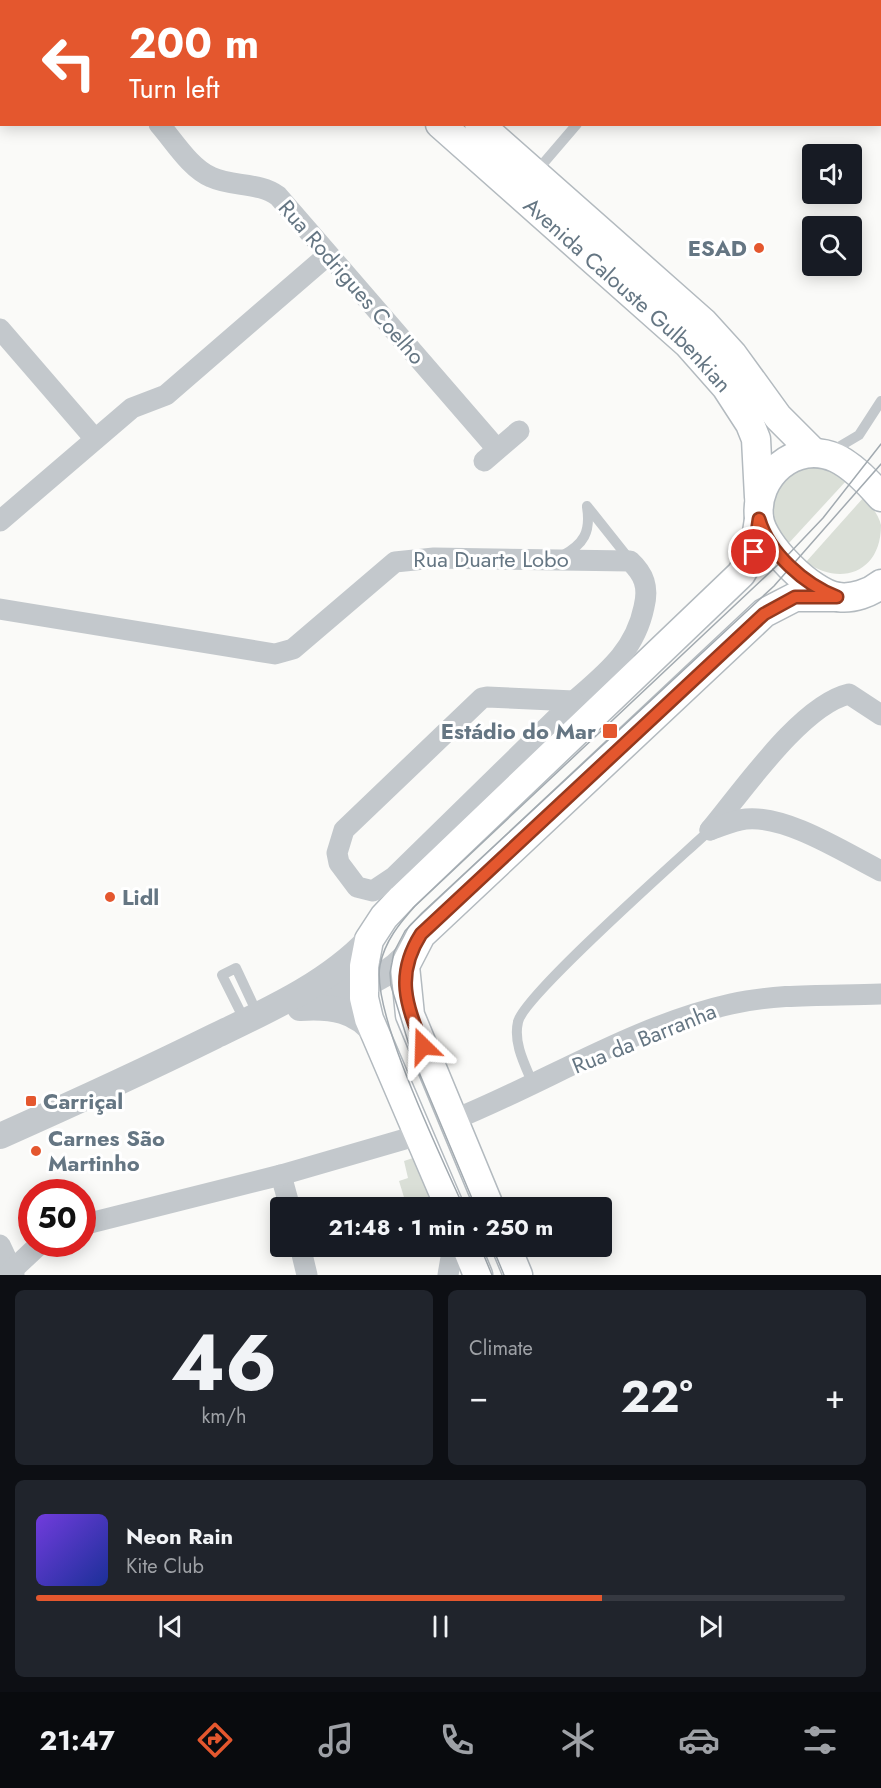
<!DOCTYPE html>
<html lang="en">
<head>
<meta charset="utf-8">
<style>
  :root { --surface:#171b24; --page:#20242c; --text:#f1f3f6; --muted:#9ea1a6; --line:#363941; --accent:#e4572e }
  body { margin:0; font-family:Jost,sans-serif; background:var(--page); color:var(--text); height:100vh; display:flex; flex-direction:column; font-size:22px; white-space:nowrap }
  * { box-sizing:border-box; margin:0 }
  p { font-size:20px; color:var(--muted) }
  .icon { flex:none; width:33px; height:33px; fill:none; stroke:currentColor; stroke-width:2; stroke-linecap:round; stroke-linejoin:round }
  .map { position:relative; height:1275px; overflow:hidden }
  .panel { display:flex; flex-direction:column; gap:15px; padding:15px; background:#0d0f14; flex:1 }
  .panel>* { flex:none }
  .hud { position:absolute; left:0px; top:0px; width:882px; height:126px; box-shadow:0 3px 15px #0003; background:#e4572e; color:#fff; overflow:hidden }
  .fabs { position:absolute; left:802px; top:144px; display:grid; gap:12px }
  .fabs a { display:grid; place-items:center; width:60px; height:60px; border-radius:6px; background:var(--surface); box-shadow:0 3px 15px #0003; font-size:30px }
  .speed { position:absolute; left:18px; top:1179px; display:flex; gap:12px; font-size:30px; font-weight:700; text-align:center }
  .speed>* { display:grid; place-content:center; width:78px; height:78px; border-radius:50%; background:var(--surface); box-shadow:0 3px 15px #0003; line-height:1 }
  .speed .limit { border:9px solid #d22; background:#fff; color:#111 }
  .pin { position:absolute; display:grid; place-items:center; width:51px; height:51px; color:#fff; margin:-26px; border:3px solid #fff; border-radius:50%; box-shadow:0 2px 6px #0007 }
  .me { position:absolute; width:66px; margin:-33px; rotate:338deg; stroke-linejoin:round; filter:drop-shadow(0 0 4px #0008) }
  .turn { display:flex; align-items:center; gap:21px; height:126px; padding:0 30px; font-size:27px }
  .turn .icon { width:78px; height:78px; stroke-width:2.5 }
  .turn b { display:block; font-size:42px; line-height:51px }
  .big { font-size:45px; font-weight:700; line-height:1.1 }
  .panel .card { flex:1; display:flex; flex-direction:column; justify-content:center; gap:9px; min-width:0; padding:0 21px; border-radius:9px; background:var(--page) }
  .panel .dial { align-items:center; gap:0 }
  .dial b { font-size:78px; line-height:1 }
  .song { display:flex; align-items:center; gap:18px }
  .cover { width:72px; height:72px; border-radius:9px; background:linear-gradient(135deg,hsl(260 70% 55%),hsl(230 70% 35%)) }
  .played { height:6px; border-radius:3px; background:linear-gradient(90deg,var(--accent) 70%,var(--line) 70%) }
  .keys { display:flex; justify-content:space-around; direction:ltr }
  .heat { display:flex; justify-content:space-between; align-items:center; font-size:33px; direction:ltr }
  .panel .tiles { flex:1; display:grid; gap:15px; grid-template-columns:1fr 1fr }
  .card:last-child { grid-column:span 2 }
  .trip { position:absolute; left:270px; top:1197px; width:342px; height:60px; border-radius:6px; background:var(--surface); box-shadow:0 3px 15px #0003; font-weight:700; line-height:60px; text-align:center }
  .menu { display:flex; height:96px; justify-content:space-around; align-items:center; background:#090b0e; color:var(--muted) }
  .menu .icon { width:42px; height:42px }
  .menu .current { color:var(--accent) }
  .menu b { font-size:27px; color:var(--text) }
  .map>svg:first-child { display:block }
  .garden { fill:#dadfd7 }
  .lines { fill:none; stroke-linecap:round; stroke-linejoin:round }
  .secondary-casing { stroke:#b3babf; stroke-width:31 }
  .motorway-casing { stroke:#b4b9bd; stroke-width:35 }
  .service { stroke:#c3c8cc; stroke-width:10 }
  .minor { stroke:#c3c8cc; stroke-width:21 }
  .tertiary { stroke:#c3c8cc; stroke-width:26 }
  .secondary { stroke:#fff; stroke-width:28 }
  .motorway { stroke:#fff; stroke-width:33 }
  .tram { stroke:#a2aab0; stroke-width:1.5 }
  .route-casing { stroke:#94391e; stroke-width:15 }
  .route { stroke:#e4572e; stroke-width:10 }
  .poi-dot { fill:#e4572e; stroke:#fff; stroke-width:2 }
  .labels { text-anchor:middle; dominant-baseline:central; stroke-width:6; stroke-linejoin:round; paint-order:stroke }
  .poi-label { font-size:22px; font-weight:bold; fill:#657683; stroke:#fff; text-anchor:start }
  .street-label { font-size:22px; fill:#657683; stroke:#fff }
</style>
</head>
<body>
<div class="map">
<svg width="881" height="1275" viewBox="0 0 881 1275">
  <rect width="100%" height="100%" fill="#fafaf8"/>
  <g class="garden">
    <path d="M 803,464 L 827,468 L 846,481 L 788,544 C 773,523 771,516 773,490 Z"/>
    <path d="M 864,497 C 870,505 879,515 881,525 C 881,574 839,586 806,562 Z"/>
    <path d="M 413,1158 L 434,1207 L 407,1207 L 399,1181 L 408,1178 L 404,1161 Z"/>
  </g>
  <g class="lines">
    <g class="secondary-casing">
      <g id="secondary">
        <path d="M 299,0 L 300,2"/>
        <path d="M 338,0 L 339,2"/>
        <path id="s1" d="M 440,124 L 688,344 L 726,387 L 750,424 L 756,439 L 759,497"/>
        <path d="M 479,124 L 703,322 L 733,355 L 778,417 L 814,453"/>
        <path d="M 881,497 C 869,483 853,466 836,458 C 795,439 754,477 759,518 C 762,544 812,594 838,597 C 853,599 870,593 881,584"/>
        <path d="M 450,1208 L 369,1019 L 364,998 L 364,966 L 369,940 L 384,917 L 402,898 L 741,574 L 754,552 L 759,519"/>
        <path d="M 490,1208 L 410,1015 L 405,966 L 421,935 L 764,613 L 795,597 L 837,597"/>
        <path d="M 466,1246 L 478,1275"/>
        <path d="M 506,1246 L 518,1275"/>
      </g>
    </g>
    <g class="motorway-casing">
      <g id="motorway">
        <path d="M 417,0 L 420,2"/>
        <path d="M 777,0 L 780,2"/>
        <path d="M 557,2 L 561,0"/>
        <path d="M 880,47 L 881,47"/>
      </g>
    </g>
    <g class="service">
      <path d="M 486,0 L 503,0"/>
      <path d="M 535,173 L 577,124"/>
      <path d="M 832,451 L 859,435 L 881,401"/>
      <path d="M 587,506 L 630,560"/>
      <path d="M 562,556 C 584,544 591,532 587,507"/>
      <path d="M 245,1021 L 222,975 L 236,968 L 258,1015"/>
      <path d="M 533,1084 C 525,1065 513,1043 518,1022 C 523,996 680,858 710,830"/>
    </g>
    <g class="minor">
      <path d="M 0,94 L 2,92"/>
      <path d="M 159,124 C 174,141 190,168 211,177 C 232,187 259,182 278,196 L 497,449"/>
      <path d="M 0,329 L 95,439"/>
      <path d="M 484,461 L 519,431"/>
      <path d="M 0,521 L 132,408 L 166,395 L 328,255"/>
      <path d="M 0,609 L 275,654 L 293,649 L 395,562 L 434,558 L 630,561 C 644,574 649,587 644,607 C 635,651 606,673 574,701"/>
      <path d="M 487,697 L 574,701 L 394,877 L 373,891 L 357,887 L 339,863 L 337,853 L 344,830 L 482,698 Z"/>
      <path d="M 710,830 C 742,792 801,705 849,694 L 881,715"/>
      <path d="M 710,830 C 722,826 734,820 746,819 C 787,815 845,853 881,871"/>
      <path d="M 453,1120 C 545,1083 633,1026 731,1004 C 779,993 832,996 881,994"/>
      <path d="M 281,1175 L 290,1208"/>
      <path d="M 82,1225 L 281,1175 L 419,1135"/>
      <path d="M 0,1245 L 14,1275"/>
      <path d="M 300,1246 L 307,1275"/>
      <path d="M 7,1275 L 40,1244"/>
      <path d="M 448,1275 L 453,1246"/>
    </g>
    <g class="tertiary">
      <path d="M 304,1000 C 348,986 382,988 412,949"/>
      <path d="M 300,1008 C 331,1006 357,1009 376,1035"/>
      <path d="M 0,1136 C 72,1104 144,1071 215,1036 C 269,1010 327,984 369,940"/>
    </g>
    <use href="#secondary" class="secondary"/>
    <use href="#motorway" class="motorway"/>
    <g class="tram">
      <path d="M 464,1208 C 442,1158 371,1013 380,965 C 385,941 399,924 415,906 L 784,559 L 823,518 L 881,444"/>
      <path d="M 476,1208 L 413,1058 L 391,986 L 390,973 L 394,952 L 405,931 L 422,913 L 774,586 L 881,464"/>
      <path d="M 480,1246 L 492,1275"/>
      <path d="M 492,1246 L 504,1275"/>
    </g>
  </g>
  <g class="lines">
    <g class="route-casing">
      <path id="route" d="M 423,1046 C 406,1004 395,975 421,934 L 764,614 L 795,597 L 837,597 C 804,584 769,553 759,519 L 754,552"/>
    </g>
    <use href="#route" class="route"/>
  </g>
  <g class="poi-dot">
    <circle cx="759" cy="248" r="6"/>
    <rect x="602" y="723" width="16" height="16" rx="3"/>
    <circle cx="110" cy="897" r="6"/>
    <rect x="25" y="1095" width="12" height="12" rx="3"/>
    <circle cx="36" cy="1151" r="6"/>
  </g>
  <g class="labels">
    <g class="poi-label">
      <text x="747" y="248" text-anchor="end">ESAD</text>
      <text x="596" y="731" text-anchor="end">Estádio do Mar</text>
      <text x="122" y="897">Lidl</text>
      <text x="43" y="1101">Carriçal</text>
      <text x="48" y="1138">Carnes São<tspan x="48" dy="25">Martinho</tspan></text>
    </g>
    <g class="street-label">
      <text transform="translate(352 282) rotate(49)">Rua Rodrigues Coelho</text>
      <text stroke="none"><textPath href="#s1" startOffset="254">Avenida Calouste Gulbenkian</textPath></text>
      <text x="491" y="559">Rua Duarte Lobo</text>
      <text transform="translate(644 1038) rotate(-22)">Rua da Barranha</text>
    </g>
  </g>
</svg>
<div class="fabs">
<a><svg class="icon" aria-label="sound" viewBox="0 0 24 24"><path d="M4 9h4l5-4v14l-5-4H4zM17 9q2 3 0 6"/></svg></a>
<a><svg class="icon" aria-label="search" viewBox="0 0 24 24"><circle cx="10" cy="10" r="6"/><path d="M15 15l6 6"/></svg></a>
</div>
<div class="speed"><div class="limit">50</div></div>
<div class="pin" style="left:754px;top:552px;background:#d93025"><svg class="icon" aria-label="arrive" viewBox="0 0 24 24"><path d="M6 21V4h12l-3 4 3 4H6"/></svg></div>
<svg class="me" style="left:423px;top:1046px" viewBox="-20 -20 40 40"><path d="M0-17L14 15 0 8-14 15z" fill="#e4572e" stroke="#fff" stroke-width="4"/></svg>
<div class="trip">21:48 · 1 min · 250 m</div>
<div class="hud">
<div class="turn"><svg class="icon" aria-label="left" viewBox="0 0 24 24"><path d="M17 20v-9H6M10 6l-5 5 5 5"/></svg><div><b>200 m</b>Turn left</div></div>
</div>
</div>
<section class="panel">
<div class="tiles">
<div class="card dial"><b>46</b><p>km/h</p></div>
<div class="card"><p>Climate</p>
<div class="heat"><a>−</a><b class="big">22°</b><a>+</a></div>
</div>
<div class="card">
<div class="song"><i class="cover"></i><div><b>Neon Rain</b><p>Kite Club</p></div></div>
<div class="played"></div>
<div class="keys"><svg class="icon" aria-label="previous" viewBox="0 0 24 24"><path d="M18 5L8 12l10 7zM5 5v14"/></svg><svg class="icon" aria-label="pause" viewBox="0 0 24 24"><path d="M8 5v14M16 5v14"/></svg><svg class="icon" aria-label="next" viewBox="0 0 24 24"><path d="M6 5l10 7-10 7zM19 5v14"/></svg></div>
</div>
</div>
</section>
<nav class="menu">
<b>21:47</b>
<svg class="icon current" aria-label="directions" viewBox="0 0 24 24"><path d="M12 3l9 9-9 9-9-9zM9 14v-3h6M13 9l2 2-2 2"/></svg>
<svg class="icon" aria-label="music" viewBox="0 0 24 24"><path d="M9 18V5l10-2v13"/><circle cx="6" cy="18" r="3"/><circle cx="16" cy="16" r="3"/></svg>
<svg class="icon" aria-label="phone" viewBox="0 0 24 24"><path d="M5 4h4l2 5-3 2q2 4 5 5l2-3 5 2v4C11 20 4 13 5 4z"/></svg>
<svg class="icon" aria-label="climate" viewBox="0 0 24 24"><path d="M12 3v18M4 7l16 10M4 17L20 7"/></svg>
<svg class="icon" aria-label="car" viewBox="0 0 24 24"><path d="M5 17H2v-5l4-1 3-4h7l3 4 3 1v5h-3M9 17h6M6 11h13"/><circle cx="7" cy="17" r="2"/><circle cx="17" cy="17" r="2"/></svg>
<svg class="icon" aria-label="filters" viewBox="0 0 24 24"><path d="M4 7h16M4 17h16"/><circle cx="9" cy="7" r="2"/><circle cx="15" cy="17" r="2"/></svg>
</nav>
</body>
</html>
